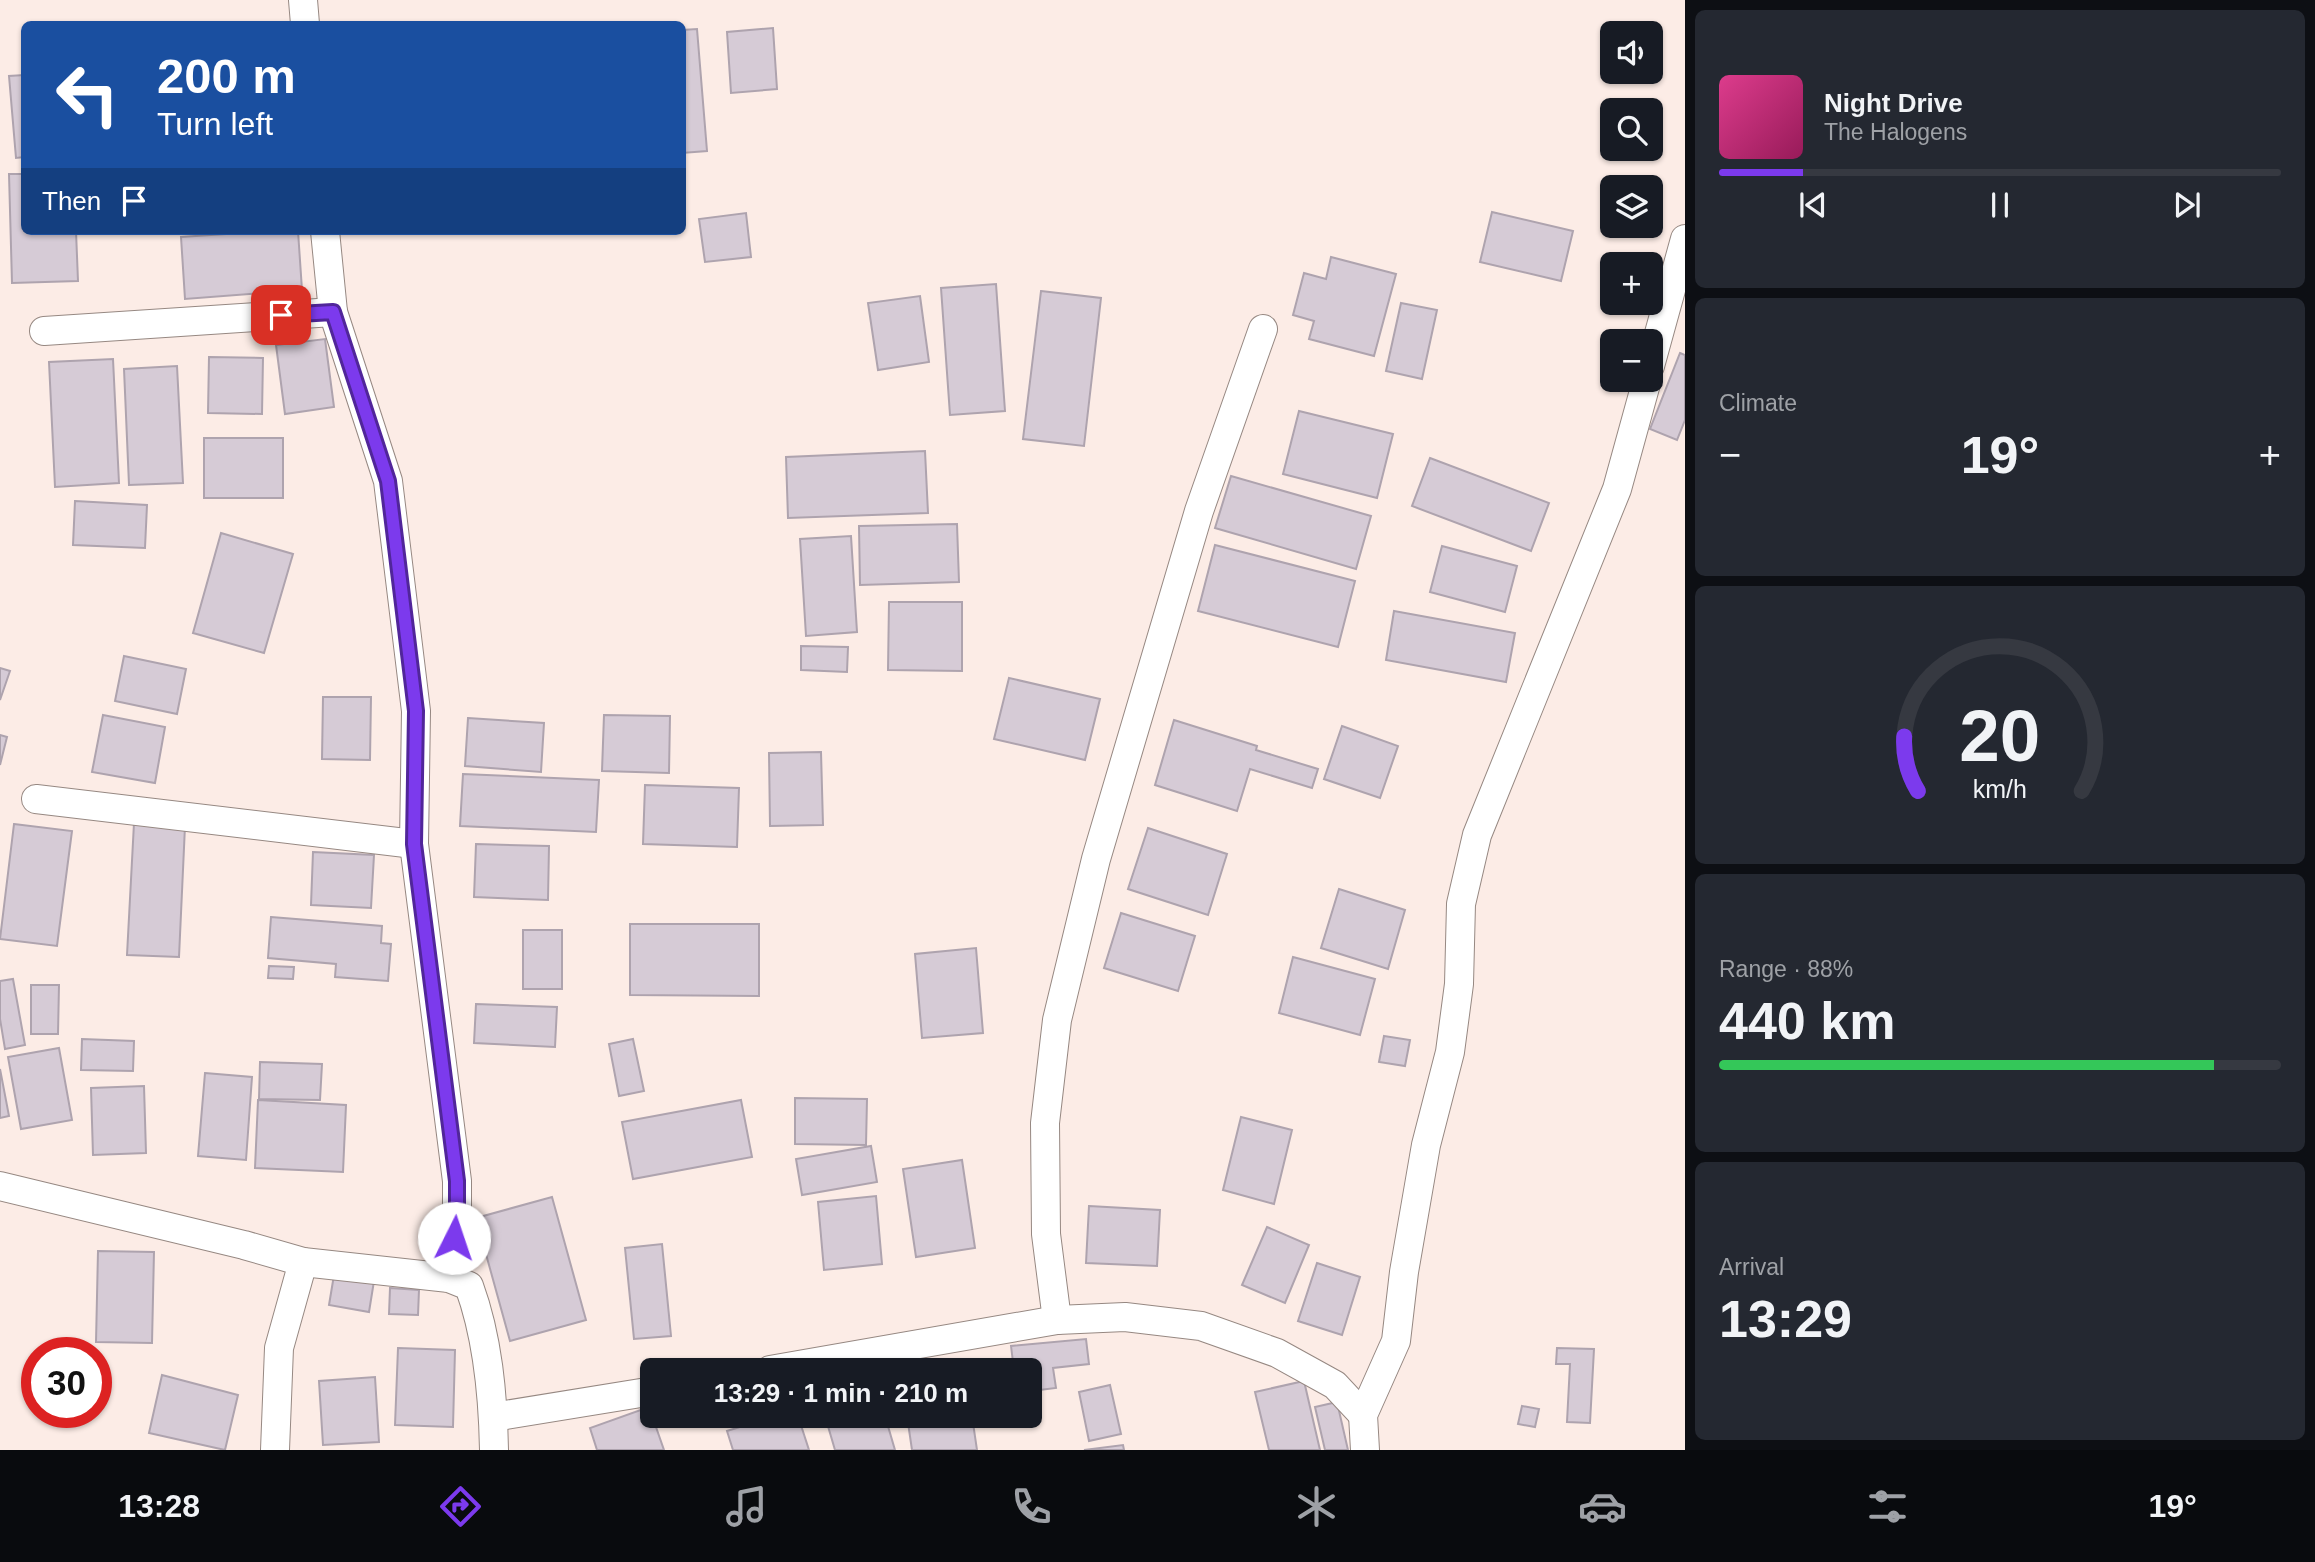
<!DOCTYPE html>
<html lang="en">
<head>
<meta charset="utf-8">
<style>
  :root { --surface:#171b24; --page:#242831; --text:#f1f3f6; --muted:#9ea1a6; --line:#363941; --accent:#7c3aed }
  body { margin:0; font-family:Helvetica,sans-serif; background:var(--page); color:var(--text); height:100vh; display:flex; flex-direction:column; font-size:26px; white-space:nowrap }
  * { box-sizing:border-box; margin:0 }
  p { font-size:23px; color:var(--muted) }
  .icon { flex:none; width:38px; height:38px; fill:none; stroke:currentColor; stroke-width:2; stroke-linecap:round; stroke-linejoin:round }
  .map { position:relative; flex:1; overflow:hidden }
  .side { display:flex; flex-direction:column; gap:10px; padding:10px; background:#0d0f14; width:630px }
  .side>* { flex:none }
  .banner { position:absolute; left:21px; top:21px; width:665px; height:214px; border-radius:10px; box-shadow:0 2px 5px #0004; background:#1a4fa0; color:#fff; overflow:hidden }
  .controls { position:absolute; left:1600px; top:21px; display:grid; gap:14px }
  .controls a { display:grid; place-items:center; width:63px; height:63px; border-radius:10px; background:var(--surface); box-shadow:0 2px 5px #0004; font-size:35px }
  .speed { position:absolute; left:21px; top:1337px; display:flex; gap:14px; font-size:35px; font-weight:700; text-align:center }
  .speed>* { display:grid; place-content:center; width:91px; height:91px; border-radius:50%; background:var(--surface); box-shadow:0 2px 5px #0004; line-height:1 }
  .speed .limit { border:10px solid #d22; background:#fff; color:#111 }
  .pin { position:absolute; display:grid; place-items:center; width:60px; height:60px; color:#fff; margin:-30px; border-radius:14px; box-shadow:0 4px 10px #0006 }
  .me { position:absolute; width:77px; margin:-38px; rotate:4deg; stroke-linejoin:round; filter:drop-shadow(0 0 5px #0008) }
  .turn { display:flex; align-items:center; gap:24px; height:147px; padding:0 21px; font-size:32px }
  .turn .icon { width:91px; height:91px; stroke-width:2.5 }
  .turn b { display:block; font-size:49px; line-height:60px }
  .then { display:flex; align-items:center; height:66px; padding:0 21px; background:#0003; gap:14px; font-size:26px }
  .big { font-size:52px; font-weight:800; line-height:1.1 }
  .side .widget { flex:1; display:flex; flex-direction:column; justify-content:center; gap:10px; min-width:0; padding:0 24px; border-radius:10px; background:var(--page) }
  .side .dial { align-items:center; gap:0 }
  .dial svg { height:182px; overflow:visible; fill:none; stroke:var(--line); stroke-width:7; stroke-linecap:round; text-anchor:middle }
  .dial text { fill:var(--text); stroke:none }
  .song { display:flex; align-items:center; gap:21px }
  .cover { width:84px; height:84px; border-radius:10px; background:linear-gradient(135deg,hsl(330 70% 55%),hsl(330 70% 35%)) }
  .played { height:7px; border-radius:4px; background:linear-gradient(90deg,var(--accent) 15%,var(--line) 15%) }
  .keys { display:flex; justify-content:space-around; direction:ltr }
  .heat { display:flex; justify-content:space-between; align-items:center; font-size:38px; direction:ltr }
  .charge { height:10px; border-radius:5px; background:linear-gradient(90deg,#34c759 88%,var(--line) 0) }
  .trip { position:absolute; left:640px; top:1358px; width:402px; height:70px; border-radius:10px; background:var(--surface); box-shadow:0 2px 5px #0004; font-weight:800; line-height:70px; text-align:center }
  .menu { display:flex; height:112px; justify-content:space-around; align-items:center; background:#090b0e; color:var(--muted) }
  .menu .icon { width:49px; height:49px }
  .menu .current { color:var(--accent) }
  .menu b { font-size:32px; color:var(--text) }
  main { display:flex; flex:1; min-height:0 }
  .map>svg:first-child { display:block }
  .building { fill:#d6cbd6; stroke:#aea3ae; stroke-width:2 }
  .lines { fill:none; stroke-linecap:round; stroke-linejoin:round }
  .minor-casing { stroke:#968882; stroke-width:30 }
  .minor { stroke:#fff; stroke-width:28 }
  .route-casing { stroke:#51269a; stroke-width:18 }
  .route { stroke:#7c3aed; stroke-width:12 }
</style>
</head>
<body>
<main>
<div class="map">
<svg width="1685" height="1450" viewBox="0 0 1685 1450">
  <rect width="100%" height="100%" fill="#fcece6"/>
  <g class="building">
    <path d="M 773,28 L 777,89 L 731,93 L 727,32 Z"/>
    <path d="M 697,29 L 707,151 L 682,153 L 682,30 Z"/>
    <path d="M 24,75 L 24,157 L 16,158 L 9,76 Z"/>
    <path d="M 9,174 L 24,174 L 24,231 L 76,231 L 78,281 L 12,283 Z"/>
    <path d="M 1492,212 L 1573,231 L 1561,281 L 1480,262 Z"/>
    <path d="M 746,213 L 751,257 L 705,262 L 699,219 Z"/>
    <path d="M 271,231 L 298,231 L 302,290 L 185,299 L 181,237 Z"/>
    <path d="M 1331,257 L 1396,274 L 1374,356 L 1309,339 L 1314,321 L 1293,315 L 1304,273 L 1326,279 Z"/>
    <path d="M 996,284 L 1005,411 L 950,415 L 941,288 Z"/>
    <path d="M 1041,291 L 1101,298 L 1084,446 L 1023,439 Z"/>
    <path d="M 920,296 L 929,362 L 878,370 L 868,303 Z"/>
    <path d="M 1401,303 L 1437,310 L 1422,379 L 1386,371 Z"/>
    <path d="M 325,339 L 334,407 L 285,414 L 276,345 Z"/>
    <path d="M 1680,353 L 1685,355 L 1685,420 L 1677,440 L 1650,429 Z"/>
    <path d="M 209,357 L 263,358 L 262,414 L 208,413 Z"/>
    <path d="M 113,359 L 119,483 L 55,487 L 49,362 Z"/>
    <path d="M 177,366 L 183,483 L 129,485 L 124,369 Z"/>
    <path d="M 1299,411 L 1393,434 L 1377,498 L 1283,474 Z"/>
    <rect x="204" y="438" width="79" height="60"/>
    <path d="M 925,451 L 928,513 L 788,518 L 786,457 Z"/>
    <path d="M 1430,458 L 1549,503 L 1531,551 L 1412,506 Z"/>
    <path d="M 1231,476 L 1371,516 L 1356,569 L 1215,528 Z"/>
    <path d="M 75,501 L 147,505 L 145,548 L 73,545 Z"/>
    <path d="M 957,524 L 959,582 L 860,585 L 859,526 Z"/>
    <path d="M 221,533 L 293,554 L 264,653 L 193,633 Z"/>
    <path d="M 851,536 L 857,632 L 806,636 L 800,539 Z"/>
    <path d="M 1215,545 L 1355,581 L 1338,647 L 1198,611 Z"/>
    <path d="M 1442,546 L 1517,566 L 1505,612 L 1430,592 Z"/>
    <path d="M 889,602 L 962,602 L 962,671 L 888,670 Z"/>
    <path d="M 1394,611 L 1515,633 L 1506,682 L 1386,660 Z"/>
    <path d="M 801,646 L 848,647 L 847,672 L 801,670 Z"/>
    <path d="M 124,656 L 186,669 L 177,714 L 115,701 Z"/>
    <path d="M 0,668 L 10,671 L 0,700 Z"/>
    <path d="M 1009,678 L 1100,699 L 1085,760 L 994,739 Z"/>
    <path d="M 323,697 L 371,697 L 370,760 L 322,759 Z"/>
    <path d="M 103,715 L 165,727 L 155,783 L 92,772 Z"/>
    <path d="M 604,715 L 670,716 L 669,773 L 602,771 Z"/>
    <path d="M 468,718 L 544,723 L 541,772 L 465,766 Z"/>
    <path d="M 1174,720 L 1257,746 L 1256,750 L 1318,769 L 1312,788 L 1250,769 L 1237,811 L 1155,785 Z"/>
    <path d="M 1342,726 L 1398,746 L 1380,798 L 1324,779 Z"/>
    <path d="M 0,735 L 7,737 L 0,765 Z"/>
    <path d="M 821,752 L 823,825 L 770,826 L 769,753 Z"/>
    <path d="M 463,774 L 599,780 L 596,832 L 460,826 Z"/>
    <path d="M 645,785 L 739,788 L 737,847 L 643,844 Z"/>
    <path d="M 134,823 L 185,826 L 179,957 L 127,955 Z"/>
    <path d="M 14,824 L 72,831 L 57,946 L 0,939 Z"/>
    <path d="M 1148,828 L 1227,854 L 1208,915 L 1128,889 Z"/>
    <path d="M 476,844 L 549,846 L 548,900 L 474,897 Z"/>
    <path d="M 313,852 L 374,855 L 371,908 L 311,905 Z"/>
    <path d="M 1339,889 L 1405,910 L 1388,969 L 1321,948 Z"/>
    <path d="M 1121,913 L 1195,936 L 1178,991 L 1104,968 Z"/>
    <path d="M 271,917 L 382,926 L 381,943 L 391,944 L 388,981 L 335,977 L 336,964 L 268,958 Z"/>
    <path d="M 630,924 L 759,924 L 759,996 L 630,995 Z"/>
    <rect x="523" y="930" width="39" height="59"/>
    <path d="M 976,948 L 983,1033 L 922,1038 L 915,954 Z"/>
    <path d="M 1293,957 L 1375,979 L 1360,1035 L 1279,1013 Z"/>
    <path d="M 269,966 L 294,967 L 293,979 L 268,978 Z"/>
    <path d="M 13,979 L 25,1045 L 5,1049 L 0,1019 L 0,981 Z"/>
    <path d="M 31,985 L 59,985 L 58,1034 L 31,1034 Z"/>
    <path d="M 476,1004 L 557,1007 L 555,1047 L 474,1043 Z"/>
    <path d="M 1384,1036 L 1410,1040 L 1405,1066 L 1379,1062 Z"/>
    <path d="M 82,1039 L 134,1041 L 133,1071 L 81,1070 Z"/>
    <path d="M 633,1039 L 644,1091 L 619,1096 L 609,1044 Z"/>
    <path d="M 59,1048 L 72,1120 L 21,1129 L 8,1057 Z"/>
    <path d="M 260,1062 L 322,1064 L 320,1100 L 259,1099 Z"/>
    <path d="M 0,1069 L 9,1116 L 0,1118 Z"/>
    <path d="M 205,1073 L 252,1077 L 246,1160 L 198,1156 Z"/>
    <path d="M 144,1086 L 146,1153 L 93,1155 L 91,1088 Z"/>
    <path d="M 795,1098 L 867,1099 L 866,1145 L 795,1144 Z"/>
    <path d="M 258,1100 L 346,1105 L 343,1172 L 255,1168 Z"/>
    <path d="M 741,1100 L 752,1157 L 633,1179 L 622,1122 Z"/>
    <path d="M 1241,1117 L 1292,1130 L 1274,1204 L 1223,1190 Z"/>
    <path d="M 871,1146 L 877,1182 L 802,1195 L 796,1159 Z"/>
    <path d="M 962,1160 L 975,1248 L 916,1257 L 903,1169 Z"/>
    <path d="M 876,1196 L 882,1264 L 824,1270 L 818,1202 Z"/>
    <path d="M 552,1197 L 586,1320 L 510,1341 L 476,1218 Z"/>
    <path d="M 1089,1206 L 1160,1210 L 1157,1266 L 1086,1263 Z"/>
    <path d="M 1267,1227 L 1309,1245 L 1285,1303 L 1242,1285 Z"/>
    <path d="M 662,1244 L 671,1336 L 634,1339 L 625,1248 Z"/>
    <path d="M 98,1251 L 154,1252 L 152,1343 L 96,1342 Z"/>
    <path d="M 1317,1263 L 1360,1277 L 1342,1335 L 1298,1321 Z"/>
    <path d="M 334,1275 L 374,1281 L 369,1312 L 329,1305 Z"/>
    <path d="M 390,1288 L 419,1290 L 418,1315 L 389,1314 Z"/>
    <path d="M 1086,1339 L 1089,1364 L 1053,1368 L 1056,1388 L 1031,1391 L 1031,1370 L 1014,1370 L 1011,1346 Z"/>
    <path d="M 398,1348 L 455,1350 L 453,1427 L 395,1425 Z"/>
    <path d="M 1557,1348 L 1594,1349 L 1590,1423 L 1567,1422 L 1570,1364 L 1556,1364 Z"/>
    <path d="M 946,1366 L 946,1370 L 918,1370 Z"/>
    <path d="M 162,1375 L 238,1395 L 225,1450 L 149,1433 Z"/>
    <path d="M 375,1377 L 379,1442 L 323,1445 L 319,1381 Z"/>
    <path d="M 1304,1381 L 1320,1450 L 1269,1450 L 1255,1392 Z"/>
    <path d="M 1110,1385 L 1121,1434 L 1089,1441 L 1079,1392 Z"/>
    <path d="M 1337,1402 L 1348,1450 L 1325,1450 L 1315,1407 Z"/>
    <path d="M 1522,1406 L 1539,1409 L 1535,1427 L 1518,1424 Z"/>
    <path d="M 649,1407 L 664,1450 L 597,1450 L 590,1428 Z"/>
    <path d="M 775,1416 L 798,1416 L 809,1450 L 733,1450 L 727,1431 Z"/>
    <path d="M 825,1416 L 885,1416 L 895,1450 L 835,1450 Z"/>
    <path d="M 907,1416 L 972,1416 L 977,1450 L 912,1450 Z"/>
    <path d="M 1123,1445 L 1124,1450 L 1084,1450 Z"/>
  </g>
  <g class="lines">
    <g class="minor-casing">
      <g id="minor">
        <path d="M 303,0 L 305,24"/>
        <path d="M 325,231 L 333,312 L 388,481 L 416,711 L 414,844 L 457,1181 L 457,1218 L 449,1278"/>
        <path d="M 44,331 L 333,312"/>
        <path d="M 1650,366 L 1685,239"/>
        <path d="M 36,799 L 414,844"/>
        <path d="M 0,1186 L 244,1245 L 303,1262 L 449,1278 L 469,1286 C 488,1338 493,1395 494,1450"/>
        <path d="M 1057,1320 L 1046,1234 L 1045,1123 L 1057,1020 L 1096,859 L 1199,511 L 1263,329"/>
        <path d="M 770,1370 L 1057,1320 L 1125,1317 L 1201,1326 L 1277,1353 L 1335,1385 L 1363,1415"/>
        <path d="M 493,1417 L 653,1391"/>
        <path d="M 275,1450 L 279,1348 L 303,1262"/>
        <path d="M 1365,1450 L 1363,1415 L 1396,1341 L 1404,1272 L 1426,1145 L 1450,1052 L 1459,984 L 1461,904 L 1477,835 L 1617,489 L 1647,380"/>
      </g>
    </g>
    <use href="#minor" class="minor"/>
  </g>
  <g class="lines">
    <g class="route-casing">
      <path id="route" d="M 281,315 L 333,312 L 388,481 L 416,711 L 414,844 L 457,1181 L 457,1218 L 454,1238"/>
    </g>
    <use href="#route" class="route"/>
  </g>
</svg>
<div class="controls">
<a><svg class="icon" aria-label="sound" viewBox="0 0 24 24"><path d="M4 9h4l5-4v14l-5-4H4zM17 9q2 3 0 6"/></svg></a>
<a><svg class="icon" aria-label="search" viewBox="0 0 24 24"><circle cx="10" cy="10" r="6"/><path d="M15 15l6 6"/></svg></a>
<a><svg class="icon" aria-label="layers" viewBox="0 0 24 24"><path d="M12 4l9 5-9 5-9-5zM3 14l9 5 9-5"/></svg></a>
<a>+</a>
<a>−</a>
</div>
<div class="speed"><div class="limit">30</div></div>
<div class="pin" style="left:281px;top:315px;background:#d93025"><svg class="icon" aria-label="arrive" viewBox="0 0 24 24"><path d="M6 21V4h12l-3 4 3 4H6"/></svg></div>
<svg class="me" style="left:454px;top:1238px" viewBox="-20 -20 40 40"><circle r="19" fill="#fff"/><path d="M0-13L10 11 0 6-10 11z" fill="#7c3aed"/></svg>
<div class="trip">13:29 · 1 min · 210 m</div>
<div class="banner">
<div class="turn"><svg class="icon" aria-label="left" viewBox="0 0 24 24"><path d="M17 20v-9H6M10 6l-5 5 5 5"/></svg><div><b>200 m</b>Turn left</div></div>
<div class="then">Then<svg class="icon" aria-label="arrive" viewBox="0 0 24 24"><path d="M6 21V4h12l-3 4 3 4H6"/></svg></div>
</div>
</div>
<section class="side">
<div class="widget">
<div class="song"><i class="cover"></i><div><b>Night Drive</b><p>The Halogens</p></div></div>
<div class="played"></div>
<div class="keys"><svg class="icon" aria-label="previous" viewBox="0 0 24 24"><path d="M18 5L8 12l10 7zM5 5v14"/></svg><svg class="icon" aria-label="pause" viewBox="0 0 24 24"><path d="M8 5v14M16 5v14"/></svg><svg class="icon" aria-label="next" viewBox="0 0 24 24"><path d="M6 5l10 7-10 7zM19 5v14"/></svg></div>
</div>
<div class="widget"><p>Climate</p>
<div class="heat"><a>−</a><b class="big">19°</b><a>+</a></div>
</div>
<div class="widget dial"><svg viewBox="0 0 100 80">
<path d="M14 69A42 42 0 1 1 86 69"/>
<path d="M14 69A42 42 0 0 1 8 45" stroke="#7c3aed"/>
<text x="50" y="56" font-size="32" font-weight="700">20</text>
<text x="50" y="72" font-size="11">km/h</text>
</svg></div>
<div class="widget"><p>Range · 88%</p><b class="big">440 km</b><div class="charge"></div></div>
<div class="widget"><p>Arrival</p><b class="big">13:29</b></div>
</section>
</main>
<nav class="menu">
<b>13:28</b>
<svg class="icon current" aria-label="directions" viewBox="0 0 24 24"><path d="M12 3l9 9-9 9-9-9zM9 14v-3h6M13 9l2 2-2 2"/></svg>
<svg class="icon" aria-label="music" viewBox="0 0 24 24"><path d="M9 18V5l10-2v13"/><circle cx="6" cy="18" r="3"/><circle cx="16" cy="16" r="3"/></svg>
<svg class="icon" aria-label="phone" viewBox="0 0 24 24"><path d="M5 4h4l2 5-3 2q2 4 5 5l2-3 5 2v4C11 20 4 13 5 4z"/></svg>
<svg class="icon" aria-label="climate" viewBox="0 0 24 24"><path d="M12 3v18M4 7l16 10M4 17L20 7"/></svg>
<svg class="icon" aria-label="car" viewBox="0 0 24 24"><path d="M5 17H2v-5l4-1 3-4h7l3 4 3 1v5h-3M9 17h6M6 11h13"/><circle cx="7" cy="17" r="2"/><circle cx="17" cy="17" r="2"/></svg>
<svg class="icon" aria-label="filters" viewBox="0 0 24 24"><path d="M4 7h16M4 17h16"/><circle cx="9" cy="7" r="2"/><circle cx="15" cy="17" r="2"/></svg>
<b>19°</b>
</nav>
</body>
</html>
